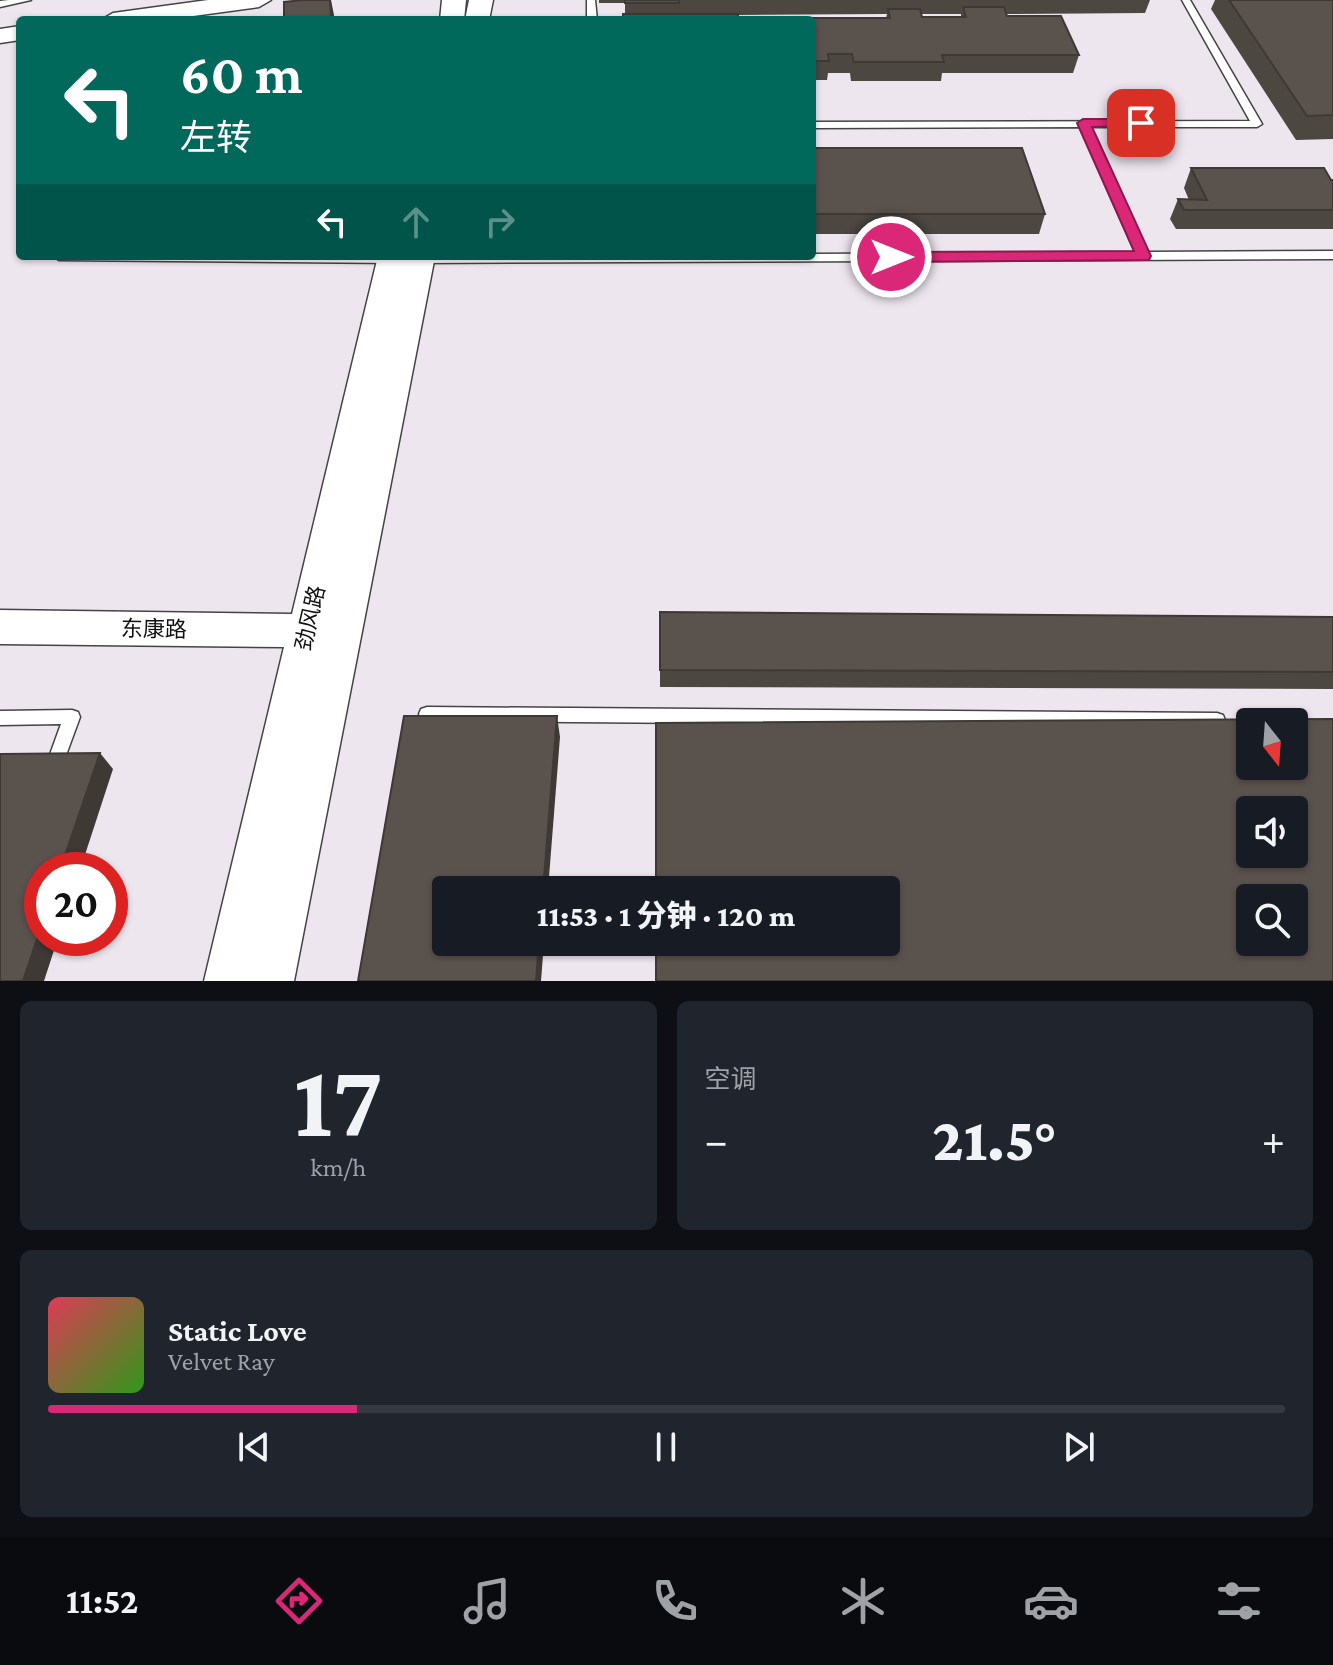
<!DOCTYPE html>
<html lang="zh">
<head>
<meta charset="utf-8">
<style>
  :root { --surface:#171b24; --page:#20242c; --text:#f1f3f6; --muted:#9ea1a6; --line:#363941; --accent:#db2777 }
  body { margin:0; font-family:"Crimson Pro","Noto Sans SC",serif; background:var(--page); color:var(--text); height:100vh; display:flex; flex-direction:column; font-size:30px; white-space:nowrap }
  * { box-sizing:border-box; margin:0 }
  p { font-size:26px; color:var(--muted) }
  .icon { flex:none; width:44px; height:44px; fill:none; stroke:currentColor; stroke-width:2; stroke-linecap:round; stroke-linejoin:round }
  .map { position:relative; height:981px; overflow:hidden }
  .panel { display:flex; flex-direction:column; gap:20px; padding:20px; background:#0d0f14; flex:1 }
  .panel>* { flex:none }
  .top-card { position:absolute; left:16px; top:16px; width:800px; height:244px; border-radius:8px; box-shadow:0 2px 6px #0004; background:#00695c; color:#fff; overflow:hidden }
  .needle { width:52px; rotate:163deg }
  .buttons { position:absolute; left:1236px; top:708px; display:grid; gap:16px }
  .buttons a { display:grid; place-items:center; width:72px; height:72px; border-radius:8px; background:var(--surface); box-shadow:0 2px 6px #0004; font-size:40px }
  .speed { position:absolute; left:24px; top:852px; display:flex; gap:16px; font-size:40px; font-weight:700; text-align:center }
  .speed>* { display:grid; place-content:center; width:104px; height:104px; border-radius:50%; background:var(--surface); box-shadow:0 2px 6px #0004; line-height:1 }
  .speed .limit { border:12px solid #d22; background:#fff; color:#111 }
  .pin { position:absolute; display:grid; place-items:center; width:68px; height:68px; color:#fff; margin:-34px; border-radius:16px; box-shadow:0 4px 12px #0006 }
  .me { position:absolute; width:88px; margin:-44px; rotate:90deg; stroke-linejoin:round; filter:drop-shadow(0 0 6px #0008) }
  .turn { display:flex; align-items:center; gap:28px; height:168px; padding:0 32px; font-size:36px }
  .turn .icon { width:104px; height:104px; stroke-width:2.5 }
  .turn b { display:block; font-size:56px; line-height:68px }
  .lanes { display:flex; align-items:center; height:76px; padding:0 32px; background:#0003; justify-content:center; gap:40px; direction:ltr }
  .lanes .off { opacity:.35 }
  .big { font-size:60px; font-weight:800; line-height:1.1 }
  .panel .card { flex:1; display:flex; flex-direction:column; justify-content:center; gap:12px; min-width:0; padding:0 28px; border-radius:12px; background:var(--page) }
  .panel .dial { align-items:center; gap:0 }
  .dial b { font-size:104px; line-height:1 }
  .song { display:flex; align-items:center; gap:24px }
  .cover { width:96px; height:96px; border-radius:12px; background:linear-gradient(135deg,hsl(350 70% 55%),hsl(110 70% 35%)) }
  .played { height:8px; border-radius:4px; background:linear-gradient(90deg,var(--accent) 25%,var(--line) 25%) }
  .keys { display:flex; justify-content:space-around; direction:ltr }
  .heat { display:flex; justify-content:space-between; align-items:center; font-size:44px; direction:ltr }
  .panel .tiles { flex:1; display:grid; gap:20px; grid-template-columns:1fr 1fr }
  .card:last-child { grid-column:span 2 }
  .trip { position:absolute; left:432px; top:876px; width:468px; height:80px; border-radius:8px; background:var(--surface); box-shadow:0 2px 6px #0004; font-weight:800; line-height:80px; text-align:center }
  .tabs { display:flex; height:128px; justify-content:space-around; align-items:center; background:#090b0e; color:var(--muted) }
  .tabs .icon { width:56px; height:56px }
  .tabs .active { color:var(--accent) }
  .tabs b { font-size:36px; color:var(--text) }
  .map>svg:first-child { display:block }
  .industrial { fill:#eee6ef; fill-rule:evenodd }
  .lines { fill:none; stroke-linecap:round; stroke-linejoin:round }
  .service-casing { stroke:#444; stroke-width:3 }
  .tertiary-casing { stroke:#444; stroke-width:3 }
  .service { fill:#fff; fill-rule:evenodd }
  .tertiary { fill:#fff; fill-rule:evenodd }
  .wall { fill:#4d4742; fill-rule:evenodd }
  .shaded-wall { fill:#3f3936 }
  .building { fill:#5a524d; stroke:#3f3936; stroke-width:2; fill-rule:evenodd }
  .route { fill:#db2777; stroke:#8e194d; stroke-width:2 }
  .labels { text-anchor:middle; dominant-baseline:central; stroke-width:8; stroke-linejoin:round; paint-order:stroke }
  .street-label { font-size:22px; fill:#111; stroke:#fff }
</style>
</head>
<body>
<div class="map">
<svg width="1333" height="981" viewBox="0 0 1333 981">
  <rect width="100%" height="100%" fill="#fffdf5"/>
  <path class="industrial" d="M 0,0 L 1333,0 L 1333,981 L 0,981 ZM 20,20 L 812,20 L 812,256 L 20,256 ZM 1250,722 L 1294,722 L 1294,766 L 1250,766 ZM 1250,810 L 1294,810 L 1294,854 L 1250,854 ZM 42,870 L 110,870 L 110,938 L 42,938 ZM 446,890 L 886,890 L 886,942 L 446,942 ZM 1250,898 L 1294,898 L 1294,942 L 1250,942 Z"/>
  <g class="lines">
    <g class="service-casing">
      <g id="service">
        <path d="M 9,0 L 31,0 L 0,7 L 0,1 Z"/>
        <path d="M 587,0 L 595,0 L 597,20 L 587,20 Z"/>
        <path d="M 1182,0 L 1190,0 L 1262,124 L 1257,127 L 1090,127 L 1147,252 L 1333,251 L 1333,259 L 417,263 L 411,259 L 414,256 L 812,256 L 812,254 L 1135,252 L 1080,127 L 812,128 L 812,122 L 1250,121 Z"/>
        <path d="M 53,256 L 400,256 L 403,259 L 397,263 L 59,260 Z"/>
        <path d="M 427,707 L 1217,713 L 1223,715 L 1225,720 L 1223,725 L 1217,727 L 427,721 L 421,719 L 419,714 L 421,709 Z"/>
        <path d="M 72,710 L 78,712 L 80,717 L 58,777 L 52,779 L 46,777 L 44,771 L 61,724 L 0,725 L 0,711 Z"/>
      </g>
    </g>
    <g class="tertiary-casing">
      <g id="tertiary">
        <path d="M 208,0 L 271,0 L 259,7 L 164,20 L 101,20 L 113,13 Z"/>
        <path d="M 442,0 L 466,0 L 464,20 L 440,20 Z"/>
        <path d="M 469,0 L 493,0 L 489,20 L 465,20 Z"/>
        <path d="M 20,26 L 20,40 L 0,43 L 0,29 Z"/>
        <path d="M 378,256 L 435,256 L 294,981 L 204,981 L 284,647 L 0,644 L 0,610 L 292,614 Z"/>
      </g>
    </g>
    <use href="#service" class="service"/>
    <use href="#tertiary" class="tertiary"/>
  </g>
  <g class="wall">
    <path d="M 599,0 L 1150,0 L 1145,13 L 1006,14 L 1007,16 L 1079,55 L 1073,73 L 942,73 L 941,81 L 851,81 L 850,73 L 828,73 L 827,80 L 812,80 L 812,20 L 623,20 L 625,14 L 625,3 L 599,3 ZM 887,14 L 886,18 L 738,18 L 738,15 ZM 921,14 L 961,14 L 961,17 L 922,17 Z"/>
    <path d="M 1215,0 L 1333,0 L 1333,139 L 1296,140 L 1211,9 Z"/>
    <path d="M 812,148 L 1045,214 L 1039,234 L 812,234 Z"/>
    <path d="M 1191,168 L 1333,180 L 1333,229 L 1176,229 L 1170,219 L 1178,199 L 1189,200 L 1184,188 Z"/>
    <path d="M 660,612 L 1333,617 L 1333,689 L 660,687 Z"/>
  </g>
  <g class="shaded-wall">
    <path d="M 331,0 L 334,15 L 334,20 L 331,20 Z"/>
    <path d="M 557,716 L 560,737 L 548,890 L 543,890 Z"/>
    <path d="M 100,753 L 113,769 L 80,870 L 60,870 Z"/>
    <path d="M 42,924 L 42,938 L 58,938 L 44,981 L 23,981 Z"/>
    <path d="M 539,942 L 544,942 L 541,981 L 536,981 Z"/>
  </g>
  <g class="building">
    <path d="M 302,0 L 330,0 L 331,20 L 284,20 L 284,2 Z"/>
    <rect x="625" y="0" width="54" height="3"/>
    <path d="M 1229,0 L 1333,0 L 1333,115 L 1307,116 Z"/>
    <path d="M 963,7 L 1004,7 L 1007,16 L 1061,16 L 1079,55 L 942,55 L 944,62 L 854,62 L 852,54 L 828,54 L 829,61 L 812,61 L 812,20 L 623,20 L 623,14 L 738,14 L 738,18 L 890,18 L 888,9 L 920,9 L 922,17 L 966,17 Z"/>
    <path d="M 812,148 L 1022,148 L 1045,214 L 812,214 Z"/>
    <path d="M 1191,168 L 1324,168 L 1331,180 L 1333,180 L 1333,210 L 1184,210 L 1178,199 L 1207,200 Z"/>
    <path d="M 660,612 L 1333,617 L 1333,672 L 660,670 Z"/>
    <path d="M 404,716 L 557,716 L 543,890 L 446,890 L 446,942 L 539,942 L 536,981 L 358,981 Z"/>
    <path d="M 1333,719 L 1333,981 L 656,981 L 656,942 L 886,942 L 886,890 L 656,890 L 656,723 ZM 1250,722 L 1294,722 L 1294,766 L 1250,766 ZM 1250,810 L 1294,810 L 1294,854 L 1250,854 ZM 1250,898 L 1294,898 L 1294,942 L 1250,942 Z"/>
    <path d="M 100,753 L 60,870 L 42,870 L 42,924 L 23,981 L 0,981 L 0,754 Z"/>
  </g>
  <path class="route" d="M 1141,119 L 1146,120 L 1146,126 L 1092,127 L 1151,256 L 1149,260 L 891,262 L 884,257 L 891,252 L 1134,251 L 1077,123 L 1083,119 Z"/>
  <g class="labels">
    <g class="street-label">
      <text transform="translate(310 618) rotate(-77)">劲风路</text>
      <text transform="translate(154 629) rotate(1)">东康路</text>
    </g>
  </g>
</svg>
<div class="buttons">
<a><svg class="needle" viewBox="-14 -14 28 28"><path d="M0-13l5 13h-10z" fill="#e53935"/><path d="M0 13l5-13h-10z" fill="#9ea1a6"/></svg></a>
<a><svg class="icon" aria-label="sound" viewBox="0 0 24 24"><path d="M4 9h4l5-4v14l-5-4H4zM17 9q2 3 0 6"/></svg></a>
<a><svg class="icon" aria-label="search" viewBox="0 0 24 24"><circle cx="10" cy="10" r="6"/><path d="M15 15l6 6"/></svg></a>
</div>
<div class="speed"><div class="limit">20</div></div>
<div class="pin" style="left:1141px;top:123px;background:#d93025"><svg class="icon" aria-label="arrive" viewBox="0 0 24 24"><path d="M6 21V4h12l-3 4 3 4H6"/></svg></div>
<svg class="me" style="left:891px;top:257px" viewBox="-20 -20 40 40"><circle r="17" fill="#db2777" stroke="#fff" stroke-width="3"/><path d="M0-11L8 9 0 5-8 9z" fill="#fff"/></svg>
<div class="trip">11:53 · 1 分钟 · 120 m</div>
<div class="top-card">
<div class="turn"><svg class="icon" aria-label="left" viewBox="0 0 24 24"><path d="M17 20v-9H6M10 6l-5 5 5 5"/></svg><div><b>60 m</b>左转</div></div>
<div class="lanes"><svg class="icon" aria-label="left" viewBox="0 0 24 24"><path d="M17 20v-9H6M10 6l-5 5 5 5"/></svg><svg class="icon off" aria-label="ahead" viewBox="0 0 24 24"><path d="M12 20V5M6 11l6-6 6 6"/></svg><svg class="icon off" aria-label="right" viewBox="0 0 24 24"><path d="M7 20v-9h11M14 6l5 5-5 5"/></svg></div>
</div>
</div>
<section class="panel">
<div class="tiles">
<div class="card dial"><b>17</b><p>km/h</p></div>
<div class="card"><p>空调</p>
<div class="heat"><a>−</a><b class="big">21.5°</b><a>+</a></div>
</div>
<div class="card">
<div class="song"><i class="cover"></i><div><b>Static Love</b><p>Velvet Ray</p></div></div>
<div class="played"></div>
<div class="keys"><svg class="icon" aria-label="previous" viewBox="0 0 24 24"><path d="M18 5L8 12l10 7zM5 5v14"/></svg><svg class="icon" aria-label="pause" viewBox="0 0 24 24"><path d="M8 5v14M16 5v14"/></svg><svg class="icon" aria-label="next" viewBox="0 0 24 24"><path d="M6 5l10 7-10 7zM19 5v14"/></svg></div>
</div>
</div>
</section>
<nav class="tabs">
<b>11:52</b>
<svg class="icon active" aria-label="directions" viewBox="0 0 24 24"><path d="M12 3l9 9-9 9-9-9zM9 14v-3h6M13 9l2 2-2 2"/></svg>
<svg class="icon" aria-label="music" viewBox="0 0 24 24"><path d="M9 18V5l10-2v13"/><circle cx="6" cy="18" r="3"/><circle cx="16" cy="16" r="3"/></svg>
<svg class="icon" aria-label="phone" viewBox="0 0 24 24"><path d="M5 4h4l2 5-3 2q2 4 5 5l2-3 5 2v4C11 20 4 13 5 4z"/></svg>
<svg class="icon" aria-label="climate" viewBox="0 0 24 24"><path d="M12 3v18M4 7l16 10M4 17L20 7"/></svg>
<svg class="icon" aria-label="car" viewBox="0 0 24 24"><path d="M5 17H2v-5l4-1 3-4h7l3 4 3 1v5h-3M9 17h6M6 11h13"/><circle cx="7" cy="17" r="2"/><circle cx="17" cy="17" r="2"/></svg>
<svg class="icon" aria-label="filters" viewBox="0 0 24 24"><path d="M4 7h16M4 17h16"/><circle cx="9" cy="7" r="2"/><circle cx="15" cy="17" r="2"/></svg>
</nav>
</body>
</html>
